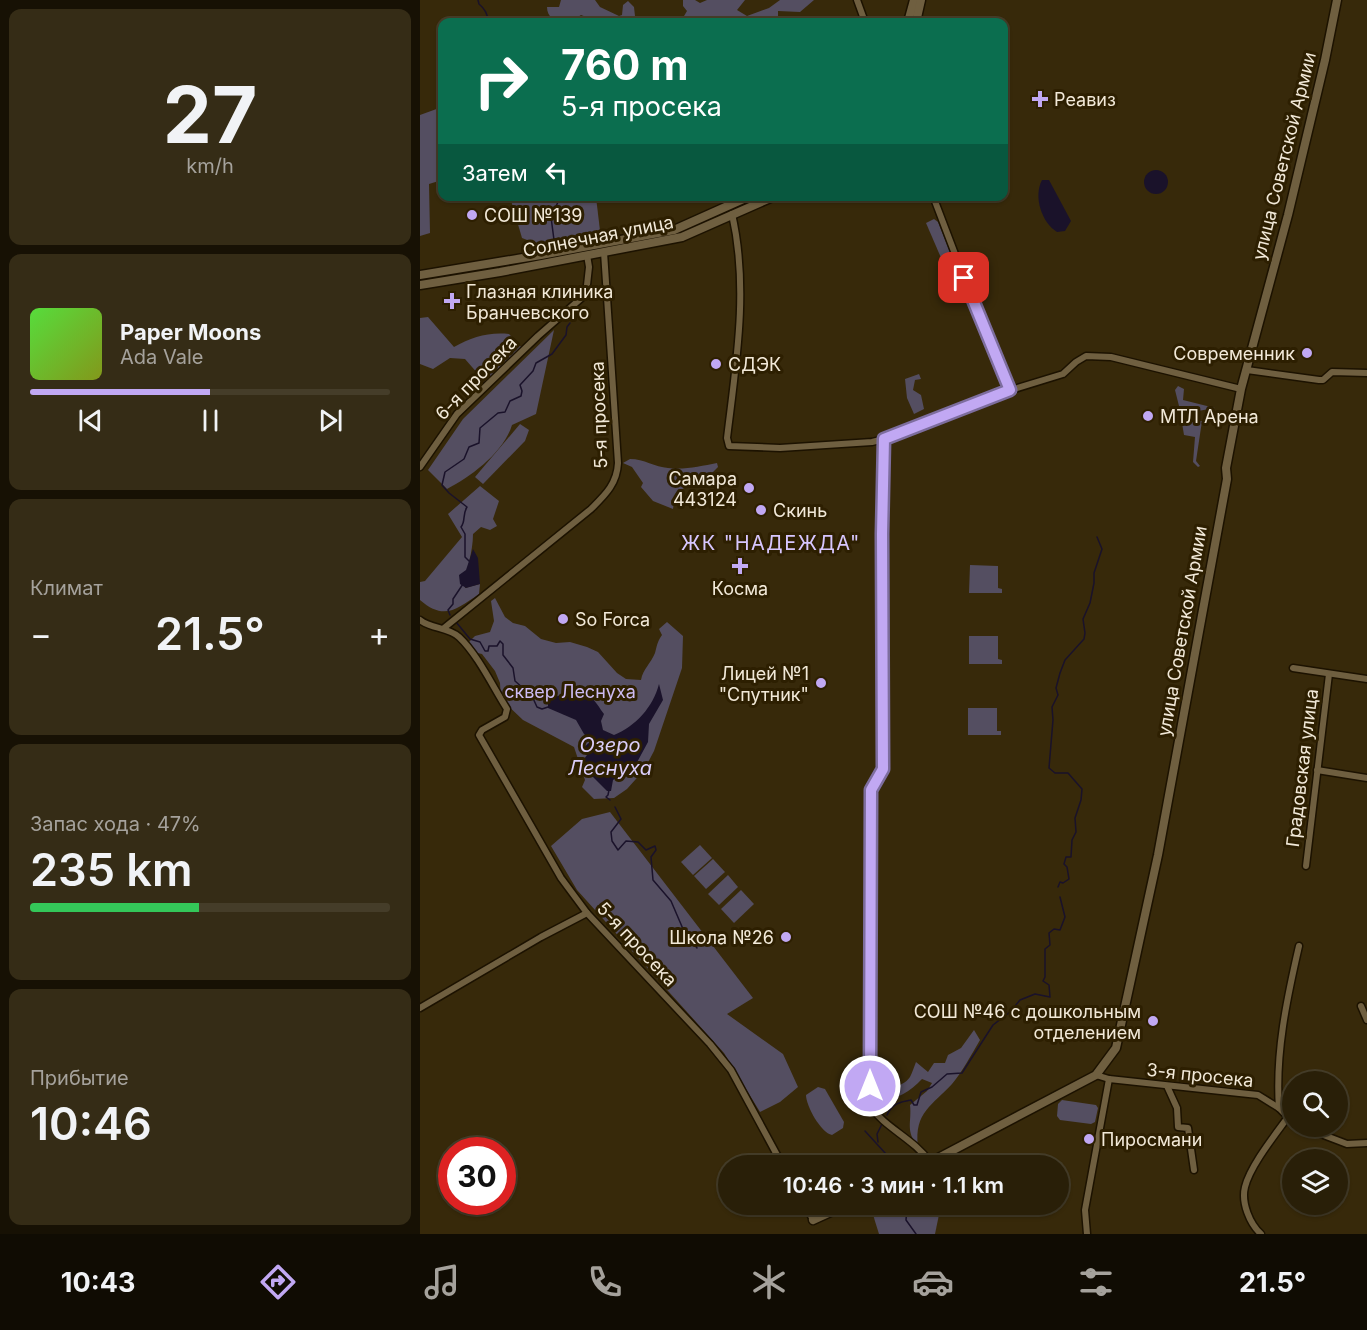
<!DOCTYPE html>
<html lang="ru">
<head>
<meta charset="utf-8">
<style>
  :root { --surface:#291f08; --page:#352c16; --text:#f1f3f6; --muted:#a5a29c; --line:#453d29; --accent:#c1a8f3 }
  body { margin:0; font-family:Inter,sans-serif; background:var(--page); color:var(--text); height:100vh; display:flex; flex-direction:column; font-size:22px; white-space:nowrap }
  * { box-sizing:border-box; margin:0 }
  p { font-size:20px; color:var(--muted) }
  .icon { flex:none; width:33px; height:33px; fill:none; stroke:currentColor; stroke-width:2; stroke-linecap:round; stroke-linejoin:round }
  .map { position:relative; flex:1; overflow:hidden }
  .details { display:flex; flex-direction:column; gap:9px; padding:9px; background:#171104; width:420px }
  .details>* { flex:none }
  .banner { position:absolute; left:18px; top:18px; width:570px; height:183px; border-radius:12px; box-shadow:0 2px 4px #0004,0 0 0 2px var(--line); background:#0b6e4f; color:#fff; overflow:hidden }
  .tools { position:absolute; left:862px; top:1071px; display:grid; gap:12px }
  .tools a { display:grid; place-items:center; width:66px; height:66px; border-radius:50%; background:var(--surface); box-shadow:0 2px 4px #0004,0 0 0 2px var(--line); font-size:30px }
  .speed { position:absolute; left:18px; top:1137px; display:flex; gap:12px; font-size:30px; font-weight:700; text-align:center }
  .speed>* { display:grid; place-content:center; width:78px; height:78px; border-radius:50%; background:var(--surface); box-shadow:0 2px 4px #0004,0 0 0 2px var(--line); line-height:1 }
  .speed .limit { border:9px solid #d22; background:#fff; color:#111 }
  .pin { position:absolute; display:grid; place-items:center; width:51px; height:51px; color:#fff; margin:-26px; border-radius:12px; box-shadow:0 3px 9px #0006 }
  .me { position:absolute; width:66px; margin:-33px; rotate:0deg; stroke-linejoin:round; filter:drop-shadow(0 0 4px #0008) }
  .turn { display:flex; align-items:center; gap:21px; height:126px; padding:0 24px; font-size:27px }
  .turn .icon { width:78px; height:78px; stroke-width:2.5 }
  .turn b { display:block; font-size:42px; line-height:51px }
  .then { display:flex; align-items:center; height:57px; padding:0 24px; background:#0003; gap:12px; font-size:22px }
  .big { font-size:45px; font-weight:600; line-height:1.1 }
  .details .widget { flex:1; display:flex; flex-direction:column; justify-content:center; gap:9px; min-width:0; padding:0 21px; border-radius:12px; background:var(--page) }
  .details .dial { align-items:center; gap:0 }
  .dial b { font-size:78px; line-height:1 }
  .song { display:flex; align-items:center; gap:18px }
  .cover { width:72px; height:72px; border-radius:9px; background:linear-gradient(135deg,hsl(110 70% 55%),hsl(70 70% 35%)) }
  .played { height:6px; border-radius:3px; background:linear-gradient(90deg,var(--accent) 50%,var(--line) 50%) }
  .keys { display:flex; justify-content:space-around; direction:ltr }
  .heat { display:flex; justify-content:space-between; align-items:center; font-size:33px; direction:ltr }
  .charge { height:9px; border-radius:4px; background:linear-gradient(90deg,#34c759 47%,var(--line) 0) }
  .trip { position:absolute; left:298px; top:1155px; width:351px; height:60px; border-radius:30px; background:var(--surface); box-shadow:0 2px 4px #0004,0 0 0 2px var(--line); font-weight:600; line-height:60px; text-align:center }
  .dock { display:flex; height:96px; justify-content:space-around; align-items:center; background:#100c03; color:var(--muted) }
  .dock .icon { width:42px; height:42px }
  .dock .selected { color:var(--accent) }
  .dock b { font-size:27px; color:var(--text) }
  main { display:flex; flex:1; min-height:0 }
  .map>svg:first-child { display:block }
  .green { fill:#544e61 }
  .water { fill:#1a122a }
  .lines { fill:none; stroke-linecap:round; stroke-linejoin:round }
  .stream { stroke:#1a122a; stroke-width:1.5 }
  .street-casing { stroke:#1c1200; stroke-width:9 }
  .secondary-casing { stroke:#1c1200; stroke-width:11 }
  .street { stroke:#6f5f40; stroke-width:6 }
  .secondary { stroke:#6f5f40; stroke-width:8 }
  .route-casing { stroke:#7d6d9e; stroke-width:15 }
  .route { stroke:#c1a8f3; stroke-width:10 }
  .poi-dot { fill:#c1a8f3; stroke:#2d1f01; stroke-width:2 }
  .labels { text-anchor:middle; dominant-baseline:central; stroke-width:6; stroke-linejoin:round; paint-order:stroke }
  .poi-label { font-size:18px; fill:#f2e9d8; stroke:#2d1f01; text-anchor:start }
  .street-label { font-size:18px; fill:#f2e9d8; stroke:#2d1f01 }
  .park-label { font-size:18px; fill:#cdbcf3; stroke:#2d1f01 }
  .neighbourhood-label { font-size:20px; letter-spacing:1.5px; fill:#d7c6fe; stroke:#2d1f01 }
  .water-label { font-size:20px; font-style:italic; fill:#dbcefa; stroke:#2d1f01 }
</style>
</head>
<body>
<main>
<section class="details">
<div class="widget dial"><b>27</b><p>km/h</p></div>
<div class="widget">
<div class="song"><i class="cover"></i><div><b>Paper Moons</b><p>Ada Vale</p></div></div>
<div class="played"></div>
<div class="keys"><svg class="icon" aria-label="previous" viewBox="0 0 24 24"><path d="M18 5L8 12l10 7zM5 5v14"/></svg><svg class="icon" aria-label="pause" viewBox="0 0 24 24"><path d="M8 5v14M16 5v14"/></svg><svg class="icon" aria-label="next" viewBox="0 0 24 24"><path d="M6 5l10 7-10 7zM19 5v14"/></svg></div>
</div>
<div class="widget"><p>Климат</p>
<div class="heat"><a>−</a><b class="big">21.5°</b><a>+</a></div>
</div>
<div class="widget"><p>Запас хода · 47%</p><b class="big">235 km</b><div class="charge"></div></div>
<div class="widget"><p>Прибытие</p><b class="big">10:46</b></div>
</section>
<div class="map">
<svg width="947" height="1234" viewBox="0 0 947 1234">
  <rect width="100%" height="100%" fill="#37290a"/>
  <g class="green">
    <path d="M 141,0 L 175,0 L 180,7 L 199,16 L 202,15 L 203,5 L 208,1 L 214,7 L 215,16 C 228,28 248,15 264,16 L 267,11 L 263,6 L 263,0 L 275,0 L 280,3 L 287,0 L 325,0 L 317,10 L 327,16 L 349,8 L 360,0 L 394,0 L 380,12 L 358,11 L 358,22 L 205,22 L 195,21 L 179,22 L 161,15 C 157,17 153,22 148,22 C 137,24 127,18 127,7 L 139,7 Z"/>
    <path d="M 22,107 L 22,180 L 9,184 L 10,233 L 0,236 L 0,115 Z"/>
    <path d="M 90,197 L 176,197 L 181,239 L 120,245 L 102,238 Z"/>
    <path d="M 514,219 L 518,222 L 538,272 L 528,274 L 506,223 Z"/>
    <path d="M 8,317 L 34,347 C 52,337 68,332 89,334 L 102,348 L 66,383 L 45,359 L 30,358 L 13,369 L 0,364 L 0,318 Z"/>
    <path d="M 134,330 L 116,414 L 92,425 C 84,452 52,476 27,489 L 8,470 L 43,419 Z"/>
    <path d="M 499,374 L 501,379 L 495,380 L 493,390 L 501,395 L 504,409 L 494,414 L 487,398 L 485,379 Z"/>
    <path d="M 758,386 L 764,389 L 763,400 L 795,408 L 761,414 L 755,390 Z"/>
    <path d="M 782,421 L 776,461 L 780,466 L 778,467 L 773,462 L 775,437 L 764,435 L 762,423 Z"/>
    <path d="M 100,424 L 109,430 L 105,441 L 63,484 L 55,477 Z"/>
    <path d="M 210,459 C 224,459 235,467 248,468 C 265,470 281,466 297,463 L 298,467 L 286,479 L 270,484 L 255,494 L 253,509 L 233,501 L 221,487 L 223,483 L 212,467 L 203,463 Z"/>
    <path d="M 60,486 L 79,501 L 73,519 L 77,526 L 70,530 L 61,527 L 53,534 C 53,553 46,569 45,588 L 60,584 L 59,594 C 37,609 24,621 0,600 L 0,582 L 5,581 L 42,537 L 28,514 Z"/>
    <path d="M 550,565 L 578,566 L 578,588 L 582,589 L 582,593 L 549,593 Z"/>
    <path d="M 75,598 L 85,617 L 93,623 L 105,626 L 121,639 L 136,643 L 150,642 L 167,647 L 178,652 L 197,673 L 206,679 L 221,680 C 223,669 231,663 235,653 C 237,646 237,642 242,635 L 239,629 L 247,622 L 263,636 L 262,668 L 234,751 L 224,770 L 207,789 L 194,798 L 174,799 L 162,787 L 165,780 L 154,747 L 103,720 L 81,699 L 80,683 L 75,671 L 62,654 L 53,652 L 47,644 L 55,636 L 70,632 L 74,621 L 71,601 Z"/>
    <path d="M 549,636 L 578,636 L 578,659 L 582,660 L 582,664 L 549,664 Z"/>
    <path d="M 548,708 L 577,708 L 577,731 L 581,731 L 581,735 L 548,735 Z"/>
    <path d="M 190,812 L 333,998 L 307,1014 L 363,1054 L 378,1087 L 360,1102 L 340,1112 L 304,1053 L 157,890 L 131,846 L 162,819 Z"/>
    <path d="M 280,845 L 292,858 L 273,875 L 261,862 Z"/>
    <path d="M 293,859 L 305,872 L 286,889 L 274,876 Z"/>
    <path d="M 308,875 L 318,887 L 299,905 L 288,894 Z"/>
    <path d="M 321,890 L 334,904 L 314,923 L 301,909 Z"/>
    <path d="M 554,1030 L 560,1040 C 551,1055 543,1071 532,1084 C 513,1105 494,1112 498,1146 C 485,1131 492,1122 490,1105 L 507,1091 L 512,1083 L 502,1079 C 490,1092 478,1098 460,1102 C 462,1087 482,1089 490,1077 C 492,1073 494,1067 496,1062 L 508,1072 L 514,1063 L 525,1063 L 528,1055 L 541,1048 Z"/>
    <path d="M 398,1087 L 405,1089 L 424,1122 L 423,1128 L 412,1135 C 401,1133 386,1106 386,1095 Z"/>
    <path d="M 642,1100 L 676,1105 L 678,1108 L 675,1122 L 671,1124 L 640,1120 L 637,1116 L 638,1104 Z"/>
    <path d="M 450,1205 L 521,1205 L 515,1234 L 459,1234 Z"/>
  </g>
  <g class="water">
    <circle cx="736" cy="182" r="12"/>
    <path d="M 622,180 L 629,180 L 651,221 L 645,231 L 637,232 C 622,223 613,197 622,180 Z"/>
    <path d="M 53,549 L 58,558 L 60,584 L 46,588 L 40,584 L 39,575 L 46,570 Z"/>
    <path d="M 239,684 L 243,700 L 229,724 L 228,742 L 215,766 L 193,780 L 191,791 L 187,791 L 169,773 L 164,759 L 167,755 L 162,749 L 171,741 L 164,734 L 156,720 L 128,708 L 128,701 C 137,694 159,688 169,695 C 175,700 180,709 184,714 L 181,721 L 183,730 L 194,735 C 216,726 233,707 239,684 Z"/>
  </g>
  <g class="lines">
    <g class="stream">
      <path d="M 58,0 L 59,4 C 64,8 69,15 67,22"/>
      <path d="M 134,240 L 131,217 L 138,202 L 137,196"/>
      <path d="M 49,561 L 45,557 L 45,534 L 41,527 C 46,521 42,515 47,507 L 29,493 L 22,485 L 25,472 L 44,459 L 49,447 L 59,443 L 60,428 L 78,413 L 85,412 L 90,401 L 101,396 L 102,391 L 100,385 L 113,371 L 116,363 L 132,354 L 146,335 L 147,327 L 150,323"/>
      <path d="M 30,615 L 28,610 L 33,604 L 33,599 L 43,584"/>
      <path d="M 36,622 L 50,639 L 60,642 L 65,651 L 68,651 L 69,646 L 77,646 L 80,641 L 83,644 L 83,655 L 93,668 L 95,681 L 112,696 L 117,707 L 122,709 L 128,707"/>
      <path d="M 189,790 L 188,795 L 186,797 L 190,800"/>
      <path d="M 195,807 L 201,819 L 191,832 L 192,841 L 198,850 L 206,841 L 218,842 L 226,850 L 235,846 L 236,850 L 231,857 L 233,880 L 251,901 L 263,929 L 277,948"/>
      <path d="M 638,887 L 640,882 L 643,883 L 649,879 L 647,867 L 644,864 L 646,857 L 651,857 L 652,840 L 656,832 L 655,818 L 661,800 L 662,789 L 648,773 L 635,773 L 629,768 L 633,720 L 632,707 L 638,695 L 636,688 L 640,673 L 645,660 L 664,639 L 665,633 L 663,619 L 670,603 L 674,583 L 674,573 L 682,549 L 677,537"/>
      <path d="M 467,1115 C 472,1104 479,1102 491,1100 L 494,1105 L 497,1105 L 501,1092 L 512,1087 L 527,1074 L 542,1073 L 573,1025 L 590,1012 L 600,1000 L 615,994 L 630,997 L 629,985 L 623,981 L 625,977 L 625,949 L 630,945 L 629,933 L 634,929 L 640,930 L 645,917 L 640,897"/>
      <path d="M 445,1131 L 466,1154 L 472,1166"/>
      <path d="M 458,1142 L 457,1134 L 462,1124"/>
      <path d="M 471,1204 L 476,1209 L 487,1207 L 486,1220 L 496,1234"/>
    </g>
    <g class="street-casing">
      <g id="street">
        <path d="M 437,0 L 445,22"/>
        <path d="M 513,196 L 551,296 L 590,390"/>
        <path d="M 312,214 C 329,288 316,364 307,438 L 309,446 L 360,448 L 452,442 L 464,439 L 578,394 L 643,374 L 656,362 L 666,356 L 691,357 L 821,389"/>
        <path d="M 827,370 L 899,380 L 903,380 L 912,372 L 947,373"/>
        <path d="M 464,439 L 462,534 L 463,769 L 451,790 L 450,1106 C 465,1128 494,1139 510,1162"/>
        <path d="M 0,467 L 37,414 L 118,336 L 166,294 L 169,267 L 167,255"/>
        <path d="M 0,620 C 11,629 28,627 39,637 C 58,655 73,687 87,709 L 85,717 L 62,730 L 59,735 L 141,878 L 167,913 L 290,1044 L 311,1070 L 363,1166"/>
        <path d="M 24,628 L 171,509 C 185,495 197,484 198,463 L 184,252"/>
        <path d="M 873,668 L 947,679"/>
        <path d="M 897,770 L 947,778"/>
        <path d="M 886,866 L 909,674"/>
        <path d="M 941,1006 L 947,1020"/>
        <path d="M 0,1008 L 121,937 L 167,913"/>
        <path d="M 676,1075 L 689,1079 L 838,1095 L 859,1108 L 873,1122"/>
        <path d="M 747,1086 L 757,1108 L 758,1127 L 768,1128 L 774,1170"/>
        <path d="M 859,1108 C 855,1054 867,998 879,946"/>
        <path d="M 880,1126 L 927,1144 L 947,1143"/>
        <path d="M 385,1204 L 393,1220"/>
        <path d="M 667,1234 L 665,1210 L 689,1079"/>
        <path d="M 841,1234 C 830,1224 821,1203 825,1187 C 830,1166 855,1135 868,1117"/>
      </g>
    </g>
    <g class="secondary-casing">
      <g id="secondary">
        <path d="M 488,22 L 494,0"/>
        <path d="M 496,22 L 501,0"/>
        <path d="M 0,275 L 121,255 L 254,230 L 330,196"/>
        <path d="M 0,285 L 80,272 L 262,237 L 355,196"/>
        <path d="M 503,1166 L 676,1075 L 696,1048 L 738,855 L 807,479 L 806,468 L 821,389 L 868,215 L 905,60 L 917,0"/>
        <path d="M 393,1220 L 428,1204"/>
      </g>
    </g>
    <use href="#street" class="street"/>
    <use href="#secondary" class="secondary"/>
  </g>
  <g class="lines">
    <g class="route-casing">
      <path id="route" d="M 450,1086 L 451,790 L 463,769 L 462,534 L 464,439 L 590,390 L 544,278"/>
    </g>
    <use href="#route" class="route"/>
  </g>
  <g class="poi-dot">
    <path d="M617 90h6v6h6v6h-6v6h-6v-6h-6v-6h6z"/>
    <circle cx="52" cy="215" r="6"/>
    <path d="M29 292h6v6h6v6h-6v6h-6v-6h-6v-6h6z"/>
    <circle cx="887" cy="353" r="6"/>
    <circle cx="296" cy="364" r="6"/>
    <circle cx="728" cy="416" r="6"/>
    <circle cx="329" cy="488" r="6"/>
    <circle cx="341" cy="510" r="6"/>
    <path d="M317 557h6v6h6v6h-6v6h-6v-6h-6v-6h6z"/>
    <circle cx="143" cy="619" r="6"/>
    <circle cx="401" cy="683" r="6"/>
    <circle cx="366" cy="937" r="6"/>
    <circle cx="733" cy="1021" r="6"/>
    <circle cx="669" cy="1139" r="6"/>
  </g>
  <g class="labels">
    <g class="poi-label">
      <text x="634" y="99">Реавиз</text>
      <text x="64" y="215">СОШ №139</text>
      <text x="46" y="291">Глазная клиника<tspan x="46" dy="21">Бранчевского</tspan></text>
      <text x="875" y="353" text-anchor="end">Современник</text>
      <text x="308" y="364">СДЭК</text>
      <text x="740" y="416">МТЛ Арена</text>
      <text x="317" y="478" text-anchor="end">Самара<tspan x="317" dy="21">443124</tspan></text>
      <text x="353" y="510">Скинь</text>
      <text x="320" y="588" text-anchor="middle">Косма</text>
      <text x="155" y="619">So Forca</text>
      <text x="389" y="673" text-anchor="end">Лицей №1<tspan x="389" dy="21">"Спутник"</tspan></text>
      <text x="354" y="937" text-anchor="end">Школа №26</text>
      <text x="721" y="1011" text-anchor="end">СОШ №46 с дошкольным<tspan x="721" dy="21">отделением</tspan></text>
      <text x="681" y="1139">Пиросмани</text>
    </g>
    <g class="street-label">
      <text transform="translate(864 156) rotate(-76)">улица Советской Армии</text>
      <text transform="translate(178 236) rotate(-11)">Солнечная улица</text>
      <text transform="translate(56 378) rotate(-46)">6-я просека</text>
      <text transform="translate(179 415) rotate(-92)">5-я просека</text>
      <text transform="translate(762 631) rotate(-80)">улица Советской Армии</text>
      <text transform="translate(882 768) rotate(-83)">Градовская улица</text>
      <text transform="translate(217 944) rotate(47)">5-я просека</text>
      <text transform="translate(780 1075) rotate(6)">3-я просека</text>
    </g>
    <g class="park-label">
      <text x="150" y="691">сквер Леснуха</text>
    </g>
    <g class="neighbourhood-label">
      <text x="351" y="543">ЖК "НАДЕЖДА"</text>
    </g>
    <g class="water-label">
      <text x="190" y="745">Озеро<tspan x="190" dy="23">Леснуха</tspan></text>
    </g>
  </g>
</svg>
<div class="tools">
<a><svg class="icon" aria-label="search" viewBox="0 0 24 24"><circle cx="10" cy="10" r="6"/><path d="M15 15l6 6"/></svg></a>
<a><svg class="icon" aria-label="layers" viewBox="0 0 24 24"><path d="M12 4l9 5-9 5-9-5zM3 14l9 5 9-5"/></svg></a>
</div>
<div class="speed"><div class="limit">30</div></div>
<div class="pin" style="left:544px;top:278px;background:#d93025"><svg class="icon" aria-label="arrive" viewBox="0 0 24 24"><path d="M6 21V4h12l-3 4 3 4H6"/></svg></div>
<svg class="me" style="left:450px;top:1086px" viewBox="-20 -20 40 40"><circle r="17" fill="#c1a8f3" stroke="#fff" stroke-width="3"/><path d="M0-11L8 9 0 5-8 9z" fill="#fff"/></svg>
<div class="trip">10:46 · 3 мин · 1.1 km</div>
<div class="banner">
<div class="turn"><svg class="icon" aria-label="right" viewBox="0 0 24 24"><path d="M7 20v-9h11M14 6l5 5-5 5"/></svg><div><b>760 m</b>5-я просека</div></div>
<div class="then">Затем<svg class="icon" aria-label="left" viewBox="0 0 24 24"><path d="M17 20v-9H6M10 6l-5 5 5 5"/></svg></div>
</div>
</div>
</main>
<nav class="dock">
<b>10:43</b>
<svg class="icon selected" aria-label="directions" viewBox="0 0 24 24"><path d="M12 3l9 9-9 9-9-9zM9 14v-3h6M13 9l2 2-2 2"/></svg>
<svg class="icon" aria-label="music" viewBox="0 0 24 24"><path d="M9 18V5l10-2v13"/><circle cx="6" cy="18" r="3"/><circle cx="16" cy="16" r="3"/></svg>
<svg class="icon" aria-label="phone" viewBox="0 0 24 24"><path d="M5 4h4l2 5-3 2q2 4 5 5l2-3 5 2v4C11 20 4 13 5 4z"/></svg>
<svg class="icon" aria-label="climate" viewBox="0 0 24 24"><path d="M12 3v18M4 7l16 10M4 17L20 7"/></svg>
<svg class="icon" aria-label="car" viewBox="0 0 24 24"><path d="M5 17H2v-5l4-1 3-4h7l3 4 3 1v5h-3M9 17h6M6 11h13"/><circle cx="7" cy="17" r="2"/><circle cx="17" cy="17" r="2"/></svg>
<svg class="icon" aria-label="filters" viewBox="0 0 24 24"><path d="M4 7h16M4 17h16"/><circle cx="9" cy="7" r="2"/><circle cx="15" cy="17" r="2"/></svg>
<b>21.5°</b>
</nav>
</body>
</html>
